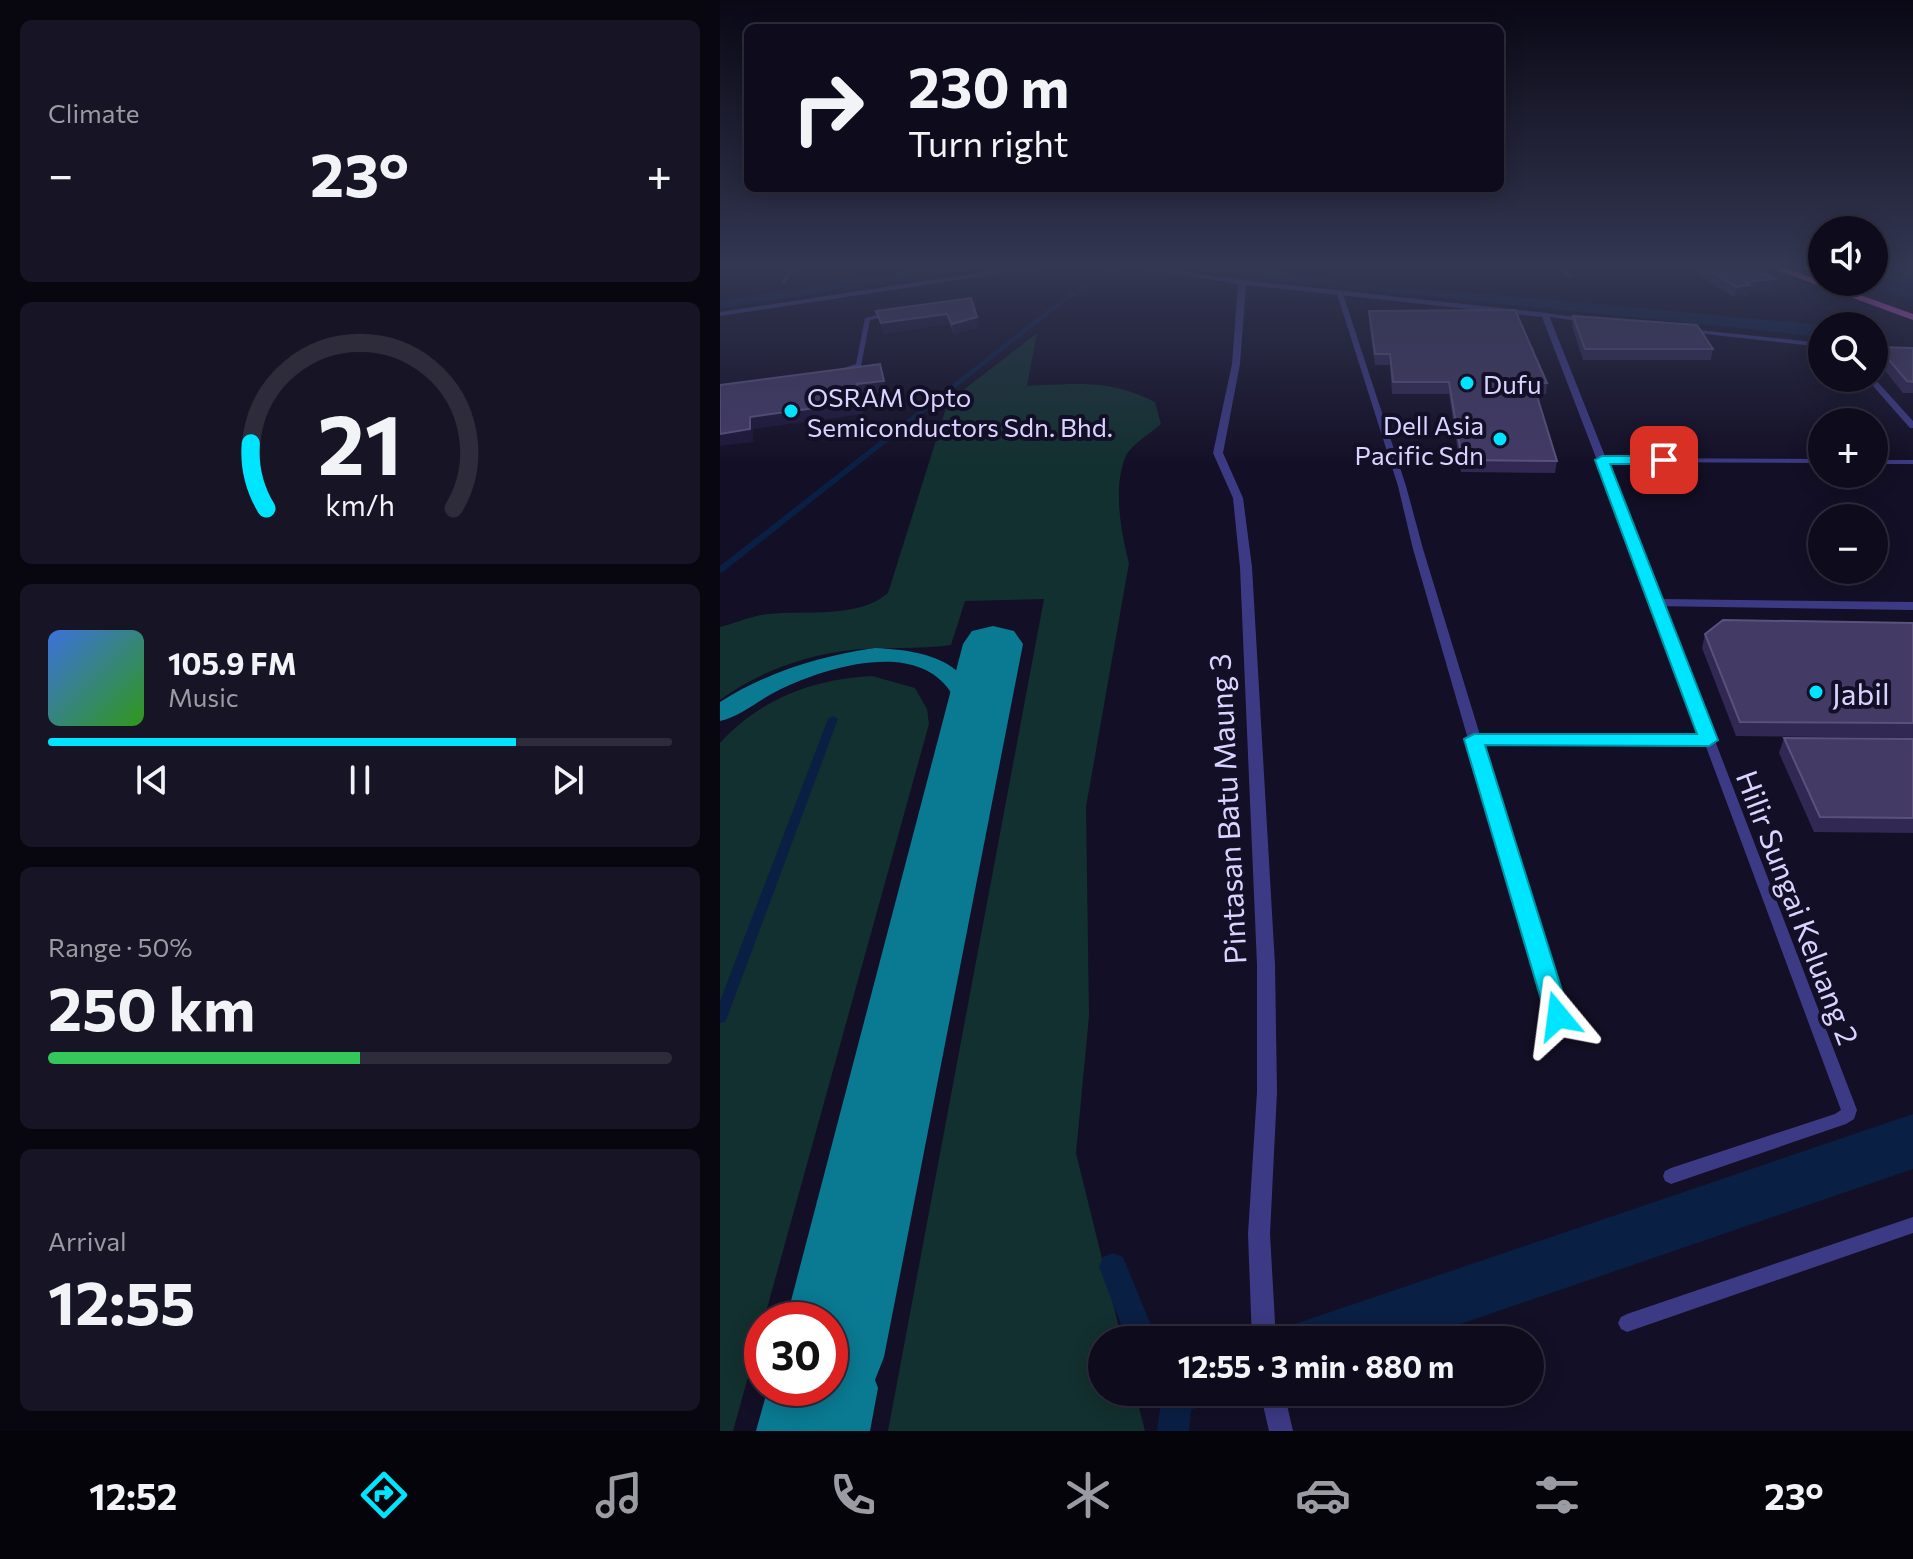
<!DOCTYPE html>
<html lang="en">
<head>
<meta charset="utf-8">
<style>
  :root { --surface:#0e0b1c; --page:#171425; --text:#f1f3f6; --muted:#9b9ba3; --line:#2e2b3b; --accent:#00e5ff }
  body { margin:0; font-family:Commissioner,sans-serif; background:var(--page); color:var(--text); height:100vh; display:flex; flex-direction:column; font-size:30px; white-space:nowrap }
  * { box-sizing:border-box; margin:0 }
  p { font-size:26px; color:var(--muted) }
  .icon { flex:none; width:44px; height:44px; fill:none; stroke:currentColor; stroke-width:2; stroke-linecap:round; stroke-linejoin:round }
  .map { position:relative; flex:1; overflow:hidden }
  .panel { display:flex; flex-direction:column; gap:20px; padding:20px; background:#08060f; width:720px }
  .panel>* { flex:none }
  .hud { position:absolute; left:24px; top:24px; width:760px; height:168px; border-radius:12px; box-shadow:0 4px 20px #0003,0 0 0 2px var(--line); background:#0e0b1c; color:var(--text); overflow:hidden }
  .tools { position:absolute; left:1088px; top:216px; display:grid; gap:16px }
  .tools a { display:grid; place-items:center; width:80px; height:80px; border-radius:50%; background:var(--surface); box-shadow:0 4px 20px #0003,0 0 0 2px var(--line); font-size:40px }
  .speed { position:absolute; left:24px; top:1302px; display:flex; gap:16px; font-size:40px; font-weight:700; text-align:center }
  .speed>* { display:grid; place-content:center; width:104px; height:104px; border-radius:50%; background:var(--surface); box-shadow:0 4px 20px #0003,0 0 0 2px var(--line); line-height:1 }
  .speed .limit { border:12px solid #d22; background:#fff; color:#111 }
  .pin { position:absolute; display:grid; place-items:center; width:68px; height:68px; color:#fff; margin:-34px; border-radius:16px; box-shadow:0 4px 12px #0006 }
  .me { position:absolute; width:88px; margin:-44px; rotate:344deg; stroke-linejoin:round; filter:drop-shadow(0 0 6px #0008) }
  .turn { display:flex; align-items:center; gap:28px; height:168px; padding:0 32px; font-size:36px }
  .turn .icon { width:104px; height:104px; stroke-width:2.5 }
  .turn b { display:block; font-size:56px; line-height:68px }
  .big { font-size:60px; font-weight:700; line-height:1.1 }
  .panel .card { flex:1; display:flex; flex-direction:column; justify-content:center; gap:12px; min-width:0; padding:0 28px; border-radius:12px; background:var(--page) }
  .panel .dial { align-items:center; gap:0 }
  .dial svg { height:208px; overflow:visible; fill:none; stroke:var(--line); stroke-width:7; stroke-linecap:round; text-anchor:middle }
  .dial text { fill:var(--text); stroke:none }
  .song { display:flex; align-items:center; gap:24px }
  .cover { width:96px; height:96px; border-radius:12px; background:linear-gradient(135deg,hsl(220 70% 55%),hsl(110 70% 35%)) }
  .played { height:8px; border-radius:4px; background:linear-gradient(90deg,var(--accent) 75%,var(--line) 75%) }
  .keys { display:flex; justify-content:space-around; direction:ltr }
  .heat { display:flex; justify-content:space-between; align-items:center; font-size:44px; direction:ltr }
  .charge { height:12px; border-radius:6px; background:linear-gradient(90deg,#34c759 50%,var(--line) 0) }
  .trip { position:absolute; left:368px; top:1326px; width:456px; height:80px; border-radius:40px; background:var(--surface); box-shadow:0 4px 20px #0003,0 0 0 2px var(--line); font-weight:700; line-height:80px; text-align:center }
  .menu { display:flex; height:128px; justify-content:space-around; align-items:center; background:#06040b; color:var(--muted) }
  .menu .icon { width:56px; height:56px }
  .menu .on { color:var(--accent) }
  .menu b { font-size:36px; color:var(--text) }
  main { display:flex; flex:1; min-height:0 }
  .map>svg:first-child { display:block }
  .green { fill:#12302f }
  .water { fill:#0a1f44 }
  .lines { fill:none; stroke-linecap:round; stroke-linejoin:round }
  .canal { fill:#0a1f44; fill-rule:evenodd }
  .river { fill:#0a1f44; fill-rule:evenodd }
  .taxiway { fill:#0a7a92; fill-rule:evenodd }
  .runway { fill:#0a7a92; fill-rule:evenodd }
  .minor { fill:#3d3a85; fill-rule:evenodd }
  .tertiary { fill:#3d3a85; fill-rule:evenodd }
  .trunk { fill:#e055d1; fill-rule:evenodd }
  .wall { fill:#312854 }
  .shaded-wall { fill:#1d163a }
  .building { fill:#433a66; stroke:#5a527e; stroke-width:2 }
  .route { fill:#00e5ff; stroke:#0095a6; stroke-width:2 }
  .poi-dot { fill:#00e5ff; stroke:#130f26; stroke-width:3 }
  .labels { text-anchor:middle; dominant-baseline:central; stroke-width:8; stroke-linejoin:round; paint-order:stroke }
  .far-poi-label { font-size:26px; fill:#d9d4ff; stroke:#130f26; text-anchor:start }
  .poi-label { font-size:30px; fill:#d9d4ff; stroke:#130f26; text-anchor:start }
  .street-label { font-size:30px; fill:#d9d4ff; stroke:#130f26 }
</style>
</head>
<body>
<main>
<section class="panel">
<div class="card"><p>Climate</p>
<div class="heat"><a>−</a><b class="big">23°</b><a>+</a></div>
</div>
<div class="card dial"><svg viewBox="0 0 100 80">
<path d="M14 69A42 42 0 1 1 86 69"/>
<path d="M14 69A42 42 0 0 1 8 44" stroke="#00e5ff"/>
<text x="50" y="56" font-size="32" font-weight="700">21</text>
<text x="50" y="72" font-size="11">km/h</text>
</svg></div>
<div class="card">
<div class="song"><i class="cover"></i><div><b>105.9 FM</b><p>Music</p></div></div>
<div class="played"></div>
<div class="keys"><svg class="icon" aria-label="previous" viewBox="0 0 24 24"><path d="M18 5L8 12l10 7zM5 5v14"/></svg><svg class="icon" aria-label="pause" viewBox="0 0 24 24"><path d="M8 5v14M16 5v14"/></svg><svg class="icon" aria-label="next" viewBox="0 0 24 24"><path d="M6 5l10 7-10 7zM19 5v14"/></svg></div>
</div>
<div class="card"><p>Range · 50%</p><b class="big">250 km</b><div class="charge"></div></div>
<div class="card"><p>Arrival</p><b class="big">12:55</b></div>
</section>
<div class="map">
<svg width="1193" height="1431" viewBox="0 0 1193 1431">
  <rect width="100%" height="100%" fill="#130f26"/>
  <g class="green">
    <path d="M 317,333 L 307,386 C 358,384 388,379 435,402 L 441,424 C 431,433 409,446 405,458 C 393,489 401,532 409,563 L 366,807 L 369,1016 L 356,1153 L 402,1340 L 382,1340 L 382,1392 L 415,1392 L 425,1431 L 168,1431 L 324,599 L 245,601 L 231,645 C 198,650 164,646 132,650 C 85,655 38,672 0,700 L 0,627 C 16,623 32,616 48,614 C 86,610 138,619 168,593 L 228,402 Z"/>
    <path d="M 152,676 L 195,688 L 207,709 L 209,724 L 13,1431 L 0,1431 L 0,743 C 40,699 93,679 152,676 Z"/>
  </g>
  <g class="water">
    <path d="M 219,266 L 269,266 L 0,308 L 0,301 Z"/>
    <path d="M 447,266 L 521,266 L 607,278 L 630,285 L 779,295 L 1111,326 L 1102,326 L 1102,337 C 884,313 665,295 447,266 Z"/>
    <path d="M 1154,266 L 1193,266 L 1193,300 L 1143,282 L 1154,282 Z"/>
    <path d="M 1193,1114 L 1193,1169 L 694,1340 L 568,1340 L 566,1327 Z"/>
  </g>
  <g class="lines">
    <g class="canal">
      <path d="M 398,266 L 405,266 L 381,278 L 334,310 L 3,572 L 0,573 L 0,566 L 330,308 L 377,276 Z"/>
      <path d="M 113,716 L 118,719 L 7,1018 L 5,1022 L 0,1023 L 0,1001 L 108,719 Z"/>
    </g>
    <g class="river">
      <path d="M 393,1253 L 403,1257 L 437,1340 L 407,1340 L 379,1267 L 383,1257 Z"/>
      <path d="M 437,1392 L 493,1392 L 488,1403 L 471,1410 L 469,1431 L 437,1431 L 441,1401 Z"/>
    </g>
    <path class="taxiway" d="M 155,648 C 217,651 257,665 266,732 L 262,738 L 244,738 C 235,724 240,705 230,691 C 194,639 105,668 59,690 C 40,699 21,716 0,721 L 0,702 C 47,672 100,656 155,648 Z"/>
    <path class="runway" d="M 273,626 L 294,631 L 303,644 L 164,1357 L 155,1380 L 158,1388 L 150,1431 L 36,1431 L 48,1388 L 110,1388 L 110,1320 L 66,1320 L 243,644 L 252,631 Z"/>
    <g class="minor">
      <path d="M 70,266 L 76,266 L 65,283 L 61,283 Z"/>
      <path d="M 606,266 L 612,266 L 612,267 L 609,269 Z"/>
      <path d="M 833,266 L 840,266 L 854,276 L 849,277 Z"/>
      <path d="M 620,292 L 623,294 L 686,486 L 703,549 L 760,735 L 982,736 L 932,603 L 937,600 L 942,603 L 1137,1110 L 1134,1119 L 1126,1124 L 951,1184 L 945,1181 L 943,1176 L 945,1171 L 951,1168 L 1115,1114 L 1121,1110 L 985,744 L 762,743 L 845,1016 L 843,1020 L 838,1022 L 833,1020 L 748,739 L 693,549 L 678,486 L 617,294 Z"/>
      <path d="M 169,312 L 171,313 L 171,315 L 150,320 L 141,366 L 121,371 L 121,369 L 136,364 L 145,318 Z"/>
      <path d="M 825,313 L 864,318 L 867,320 L 864,322 L 823,316 L 823,314 Z"/>
      <path d="M 969,329 L 1102,343 L 1102,347 L 967,332 L 966,331 Z"/>
      <path d="M 1146,378 L 1154,378 L 1193,421 L 1193,428 L 1190,428 Z"/>
      <path d="M 879,458 L 1102,459 L 1102,463 L 882,462 L 878,460 Z"/>
      <rect x="1154" y="460" width="39" height="4"/>
      <path d="M 1193,1217 L 1193,1233 L 907,1332 L 901,1329 L 898,1323 L 901,1317 L 907,1314 Z"/>
    </g>
    <g class="tertiary">
      <path d="M 322,266 L 355,266 L 277,274 L 0,316 L 0,312 L 277,270 Z"/>
      <path d="M 407,266 L 427,266 L 522,280 L 828,313 L 942,599 L 1193,602 L 1193,610 L 933,606 L 822,317 L 526,285 L 520,364 L 503,453 L 523,498 L 532,567 L 555,965 L 557,1092 L 550,1234 L 556,1340 L 532,1340 L 528,1234 L 537,1092 L 537,965 L 520,567 L 513,498 L 493,453 L 512,364 L 518,284 Z"/>
      <path d="M 540,1392 L 564,1392 L 573,1431 L 549,1431 Z"/>
    </g>
    <path class="trunk" d="M 1046,266 L 1060,266 L 1193,314 L 1193,320 Z"/>
  </g>
  <g class="wall">
    <path d="M 977,266 L 1033,266 L 1053,289 L 1030,291 L 1029,295 L 1014,297 L 976,274 Z"/>
    <path d="M 251,298 L 259,327 L 234,334 L 229,324 L 164,334 L 156,311 Z"/>
    <path d="M 649,311 L 827,383 L 826,394 L 817,394 L 837,461 L 835,473 L 741,472 L 729,394 L 672,394 L 670,365 L 655,365 L 649,322 Z"/>
    <path d="M 853,316 L 993,349 L 991,360 L 863,360 L 852,326 Z"/>
    <path d="M 1158,347 L 1193,348 L 1193,393 L 1183,393 L 1155,358 Z"/>
    <path d="M 1193,623 L 1193,738 L 1016,736 L 982,648 L 985,634 Z"/>
    <path d="M 1064,738 L 1193,739 L 1193,833 L 1094,832 L 1059,753 Z"/>
  </g>
  <g class="shaded-wall">
    <path d="M 1055,279 L 1053,289 L 1030,291 L 1029,295 L 1014,297 L 1016,287 L 1025,282 Z"/>
    <path d="M 227,314 L 229,324 L 164,334 L 161,323 Z"/>
    <path d="M 257,317 L 259,327 L 234,334 L 232,324 Z"/>
    <path d="M 164,381 L 167,392 L 140,396 L 143,414 L 33,429 L 33,442 L 0,446 L 0,434 L 30,417 L 137,384 Z"/>
  </g>
  <g class="building">
    <path d="M 982,266 L 1033,266 L 1055,279 L 1025,282 L 1031,285 L 1016,287 Z"/>
    <path d="M 251,298 L 257,317 L 232,324 L 227,314 L 161,323 L 156,311 Z"/>
    <path d="M 795,310 L 827,383 L 813,383 L 837,461 L 742,460 L 729,382 L 673,382 L 670,354 L 655,354 L 649,311 Z"/>
    <path d="M 853,316 L 977,325 L 993,349 L 865,349 Z"/>
    <path d="M 1158,347 L 1193,348 L 1193,382 L 1187,381 Z"/>
    <path d="M 160,364 L 164,381 L 137,384 L 140,402 L 30,417 L 30,429 L 0,434 L 0,385 Z"/>
    <path d="M 1003,620 L 1193,623 L 1193,723 L 1020,722 L 985,634 Z"/>
    <path d="M 1064,738 L 1193,739 L 1193,818 L 1100,817 Z"/>
  </g>
  <linearGradient id="sky" x2="0" y2="1"><stop stop-color="#0a0815"/><stop offset="0.57" stop-color="#333752"/><stop offset="1" stop-color="#333752" stop-opacity="0"/></linearGradient>
  <rect width="1193" height="467" fill="url(#sky)"/>
  <path class="route" d="M 882,456 L 944,456 L 951,460 L 944,464 L 890,464 L 998,740 L 989,746 L 765,745 L 850,1016 L 847,1023 L 838,1025 L 830,1023 L 826,1016 L 744,739 L 754,734 L 977,734 L 875,460 Z"/>
  <g class="poi-dot">
    <circle cx="747" cy="383" r="8"/>
    <circle cx="71" cy="411" r="8"/>
    <circle cx="780" cy="439" r="8"/>
    <circle cx="1096" cy="692" r="8"/>
  </g>
  <g class="labels">
    <g class="far-poi-label">
      <text x="763" y="383">Dufu</text>
      <text x="87" y="396">OSRAM Opto<tspan x="87" dy="30">Semiconductors Sdn. Bhd.</tspan></text>
      <text x="764" y="424" text-anchor="end">Dell Asia<tspan x="764" dy="30">Pacific Sdn</tspan></text>
    </g>
    <g class="poi-label">
      <text x="1112" y="692">Jabil</text>
    </g>
    <g class="street-label">
      <text transform="translate(506 809) rotate(-93)">Pintasan Batu Maung 3</text>
      <text transform="translate(1079 907) rotate(69)">Hilir Sungai Keluang 2</text>
    </g>
  </g>
</svg>
<div class="tools">
<a><svg class="icon" aria-label="sound" viewBox="0 0 24 24"><path d="M4 9h4l5-4v14l-5-4H4zM17 9q2 3 0 6"/></svg></a>
<a><svg class="icon" aria-label="search" viewBox="0 0 24 24"><circle cx="10" cy="10" r="6"/><path d="M15 15l6 6"/></svg></a>
<a>+</a>
<a>−</a>
</div>
<div class="speed"><div class="limit">30</div></div>
<div class="pin" style="left:944px;top:460px;background:#d93025"><svg class="icon" aria-label="arrive" viewBox="0 0 24 24"><path d="M6 21V4h12l-3 4 3 4H6"/></svg></div>
<svg class="me" style="left:838px;top:1016px" viewBox="-20 -20 40 40"><path d="M0-17L14 15 0 8-14 15z" fill="#00e5ff" stroke="#fff" stroke-width="4"/></svg>
<div class="trip">12:55 · 3 min · 880 m</div>
<div class="hud">
<div class="turn"><svg class="icon" aria-label="right" viewBox="0 0 24 24"><path d="M7 20v-9h11M14 6l5 5-5 5"/></svg><div><b>230 m</b>Turn right</div></div>
</div>
</div>
</main>
<nav class="menu">
<b>12:52</b>
<svg class="icon on" aria-label="directions" viewBox="0 0 24 24"><path d="M12 3l9 9-9 9-9-9zM9 14v-3h6M13 9l2 2-2 2"/></svg>
<svg class="icon" aria-label="music" viewBox="0 0 24 24"><path d="M9 18V5l10-2v13"/><circle cx="6" cy="18" r="3"/><circle cx="16" cy="16" r="3"/></svg>
<svg class="icon" aria-label="phone" viewBox="0 0 24 24"><path d="M5 4h4l2 5-3 2q2 4 5 5l2-3 5 2v4C11 20 4 13 5 4z"/></svg>
<svg class="icon" aria-label="climate" viewBox="0 0 24 24"><path d="M12 3v18M4 7l16 10M4 17L20 7"/></svg>
<svg class="icon" aria-label="car" viewBox="0 0 24 24"><path d="M5 17H2v-5l4-1 3-4h7l3 4 3 1v5h-3M9 17h6M6 11h13"/><circle cx="7" cy="17" r="2"/><circle cx="17" cy="17" r="2"/></svg>
<svg class="icon" aria-label="filters" viewBox="0 0 24 24"><path d="M4 7h16M4 17h16"/><circle cx="9" cy="7" r="2"/><circle cx="15" cy="17" r="2"/></svg>
<b>23°</b>
</nav>
</body>
</html>
